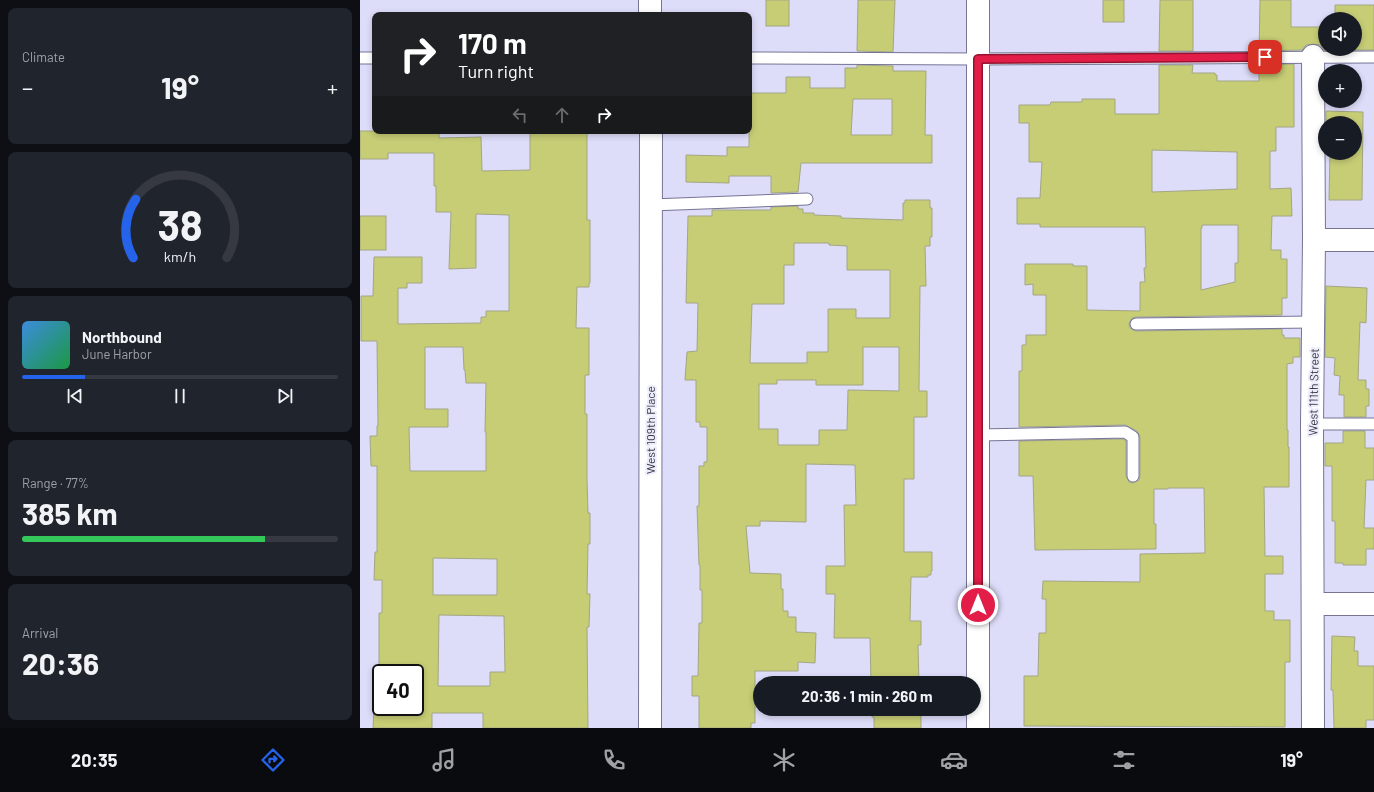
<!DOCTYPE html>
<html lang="en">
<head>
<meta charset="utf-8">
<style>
  :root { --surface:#171b24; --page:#20242c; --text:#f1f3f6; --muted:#9ea1a6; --line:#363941; --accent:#2563eb }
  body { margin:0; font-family:Barlow,sans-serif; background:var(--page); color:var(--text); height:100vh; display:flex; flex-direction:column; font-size:15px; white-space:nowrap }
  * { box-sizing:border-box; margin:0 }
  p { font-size:13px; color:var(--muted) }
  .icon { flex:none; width:22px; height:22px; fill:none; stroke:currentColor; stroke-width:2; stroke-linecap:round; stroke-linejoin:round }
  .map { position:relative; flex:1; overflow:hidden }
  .sheet { display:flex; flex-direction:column; gap:8px; padding:8px; background:#0d0f14; width:360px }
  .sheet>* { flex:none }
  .top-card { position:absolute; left:12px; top:12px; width:380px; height:122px; border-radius:8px; box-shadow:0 2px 6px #0003; background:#202124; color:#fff; overflow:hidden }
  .fabs { position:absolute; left:958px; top:12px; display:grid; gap:8px }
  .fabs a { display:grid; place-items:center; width:44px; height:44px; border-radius:50%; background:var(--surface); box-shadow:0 2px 6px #0003; font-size:20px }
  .speed { position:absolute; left:12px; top:664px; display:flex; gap:8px; font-size:20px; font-weight:700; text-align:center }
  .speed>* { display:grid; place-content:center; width:52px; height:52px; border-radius:50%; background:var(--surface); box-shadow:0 2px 6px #0003; line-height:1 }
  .speed .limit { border:2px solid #111; border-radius:6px; background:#fff; color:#111 }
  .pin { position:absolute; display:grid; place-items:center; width:34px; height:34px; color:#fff; margin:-17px; border-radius:8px; box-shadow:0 2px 6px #0006 }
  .me { position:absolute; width:44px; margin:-22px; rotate:0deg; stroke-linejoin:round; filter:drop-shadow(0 0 3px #0008) }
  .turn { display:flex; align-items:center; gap:14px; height:84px; padding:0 20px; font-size:18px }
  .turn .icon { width:52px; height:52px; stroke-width:2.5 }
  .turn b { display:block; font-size:28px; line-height:34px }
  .lanes { display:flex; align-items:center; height:38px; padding:0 20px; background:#0003; justify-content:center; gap:20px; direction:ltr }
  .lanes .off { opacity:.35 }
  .big { font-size:30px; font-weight:700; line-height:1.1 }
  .sheet .card { flex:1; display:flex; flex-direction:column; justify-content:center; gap:6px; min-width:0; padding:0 14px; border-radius:8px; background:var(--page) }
  .sheet .dial { align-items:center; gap:0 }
  .dial svg { height:104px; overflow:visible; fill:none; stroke:var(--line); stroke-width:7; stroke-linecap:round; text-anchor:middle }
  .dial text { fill:var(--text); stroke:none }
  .song { display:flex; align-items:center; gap:12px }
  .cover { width:48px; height:48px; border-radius:6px; background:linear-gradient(135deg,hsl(210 70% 55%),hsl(140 70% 35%)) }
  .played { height:4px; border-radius:2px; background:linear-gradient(90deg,var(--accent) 20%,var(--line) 20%) }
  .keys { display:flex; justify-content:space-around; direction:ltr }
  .heat { display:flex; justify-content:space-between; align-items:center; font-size:22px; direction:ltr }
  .charge { height:6px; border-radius:3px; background:linear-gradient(90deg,#34c759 77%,var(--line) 0) }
  .trip { position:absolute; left:393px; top:676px; width:228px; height:40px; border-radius:20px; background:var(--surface); box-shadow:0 2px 6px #0003; font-weight:700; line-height:40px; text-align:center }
  .tab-bar { display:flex; height:64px; justify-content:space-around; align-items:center; background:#090b0e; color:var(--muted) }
  .tab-bar .icon { width:28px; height:28px }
  .tab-bar .current { color:var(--accent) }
  .tab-bar b { font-size:18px; color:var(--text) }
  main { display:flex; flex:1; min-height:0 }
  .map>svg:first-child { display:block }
  .building { fill:#c7cd75; stroke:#a3a683; fill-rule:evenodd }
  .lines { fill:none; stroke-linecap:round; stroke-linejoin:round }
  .service-casing { stroke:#757495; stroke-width:13 }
  .minor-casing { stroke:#757495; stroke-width:24 }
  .tertiary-casing { stroke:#757495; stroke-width:24 }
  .service { stroke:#fff; stroke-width:11 }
  .minor { stroke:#fff; stroke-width:22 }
  .tertiary { stroke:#fff; stroke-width:22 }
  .route-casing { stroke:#92132f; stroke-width:10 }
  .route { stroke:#e11d48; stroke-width:7 }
  .labels { text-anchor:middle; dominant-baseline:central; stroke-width:4; stroke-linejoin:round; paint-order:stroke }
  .street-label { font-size:12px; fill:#383846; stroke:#ececfb }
</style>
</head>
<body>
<main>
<section class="sheet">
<div class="card"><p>Climate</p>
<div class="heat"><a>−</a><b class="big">19°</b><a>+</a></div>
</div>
<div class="card dial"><svg viewBox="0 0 100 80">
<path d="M14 69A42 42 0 1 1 86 69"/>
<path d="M14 69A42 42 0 0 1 16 24" stroke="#2563eb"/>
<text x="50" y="56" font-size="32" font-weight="700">38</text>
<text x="50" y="72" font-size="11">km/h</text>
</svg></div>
<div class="card">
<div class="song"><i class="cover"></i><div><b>Northbound</b><p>June Harbor</p></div></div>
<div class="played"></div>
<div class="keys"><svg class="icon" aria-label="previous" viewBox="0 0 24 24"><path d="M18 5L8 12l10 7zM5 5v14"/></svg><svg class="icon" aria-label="pause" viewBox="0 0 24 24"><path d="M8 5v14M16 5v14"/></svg><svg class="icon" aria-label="next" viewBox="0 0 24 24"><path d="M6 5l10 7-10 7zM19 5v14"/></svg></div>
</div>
<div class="card"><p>Range · 77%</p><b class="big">385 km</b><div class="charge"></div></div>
<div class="card"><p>Arrival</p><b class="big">20:36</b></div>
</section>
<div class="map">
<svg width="1014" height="728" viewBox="0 0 1014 728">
  <rect width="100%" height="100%" fill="#ddddfa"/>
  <g class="building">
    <rect x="406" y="0" width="23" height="26"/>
    <path d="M 498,0 L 535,0 L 533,52 L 497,51 Z"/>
    <rect x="743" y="0" width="21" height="22"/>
    <path d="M 800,0 L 833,0 L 833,51 L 799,51 Z"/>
    <path d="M 900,0 L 931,0 L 931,27 L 965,27 L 965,49 L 995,49 L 995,19 L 975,19 L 975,5 L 1014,5 L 1014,50 L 964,50 L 960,45 L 953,44 L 946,45 L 942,50 L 899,51 Z"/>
    <path d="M 934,64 L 934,127 L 916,127 L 916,151 L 910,151 L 910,189 L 931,188 L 932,216 L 912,216 L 911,250 L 921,250 L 921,259 L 927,259 L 927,298 L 922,298 L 922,315 L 776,317 L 772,318 L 769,324 L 770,328 L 776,331 L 922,329 L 922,335 L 924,335 L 924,338 L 940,338 L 940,357 L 933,357 L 933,363 L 927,364 L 927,430 L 928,430 L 928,447 L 929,447 L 929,487 L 904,487 L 905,556 L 923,556 L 923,574 L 905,574 L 905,611 L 914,611 L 914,620 L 930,620 L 930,662 L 925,662 L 925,727 L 664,726 L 664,676 L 678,676 L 679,633 L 686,633 L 686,599 L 682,599 L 683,581 L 780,582 L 780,554 L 845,553 L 844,488 L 808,488 L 808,489 L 794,489 L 794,524 L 796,524 L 796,549 L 675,550 L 673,476 L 659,476 L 659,441 L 763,439 L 766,441 L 766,476 L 769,482 L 773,483 L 779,480 L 780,476 L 780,437 L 777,431 L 765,425 L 659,427 L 659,371 L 662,371 L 662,345 L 666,345 L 666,335 L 686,335 L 686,295 L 673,295 L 673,284 L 665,285 L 665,264 L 713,264 L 713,266 L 727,266 L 727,310 L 780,311 L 780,282 L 785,282 L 784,268 L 786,268 L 785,227 L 680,227 L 680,224 L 657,224 L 657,198 L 680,198 L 682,162 L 669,162 L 669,123 L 659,123 L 659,105 L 690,105 L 691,102 L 722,102 L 722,99 L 755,99 L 755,114 L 799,114 L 799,65 L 833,65 L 832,73 L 855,73 L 855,75 L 857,75 L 857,81 L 899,81 L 899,65 ZM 792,150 L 877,152 L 877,189 L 792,192 ZM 842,225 L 878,225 L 878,263 L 875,263 L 875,282 L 841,290 L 841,228 L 842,228 Z"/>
    <path d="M 497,65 L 533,66 L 533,71 L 566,71 L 565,135 L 572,135 L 572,163 L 441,163 L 438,192 L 411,193 L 411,176 L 369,176 L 369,183 L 326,182 L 326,155 L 367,156 L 367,147 L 389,147 L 389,93 L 426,93 L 426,77 L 450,77 L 450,88 L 485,88 L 485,68 L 497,68 ZM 493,99 L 532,99 L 532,135 L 491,135 Z"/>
    <path d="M 966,111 L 1003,112 L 1002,200 L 969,200 L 970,153 L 995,153 L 995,123 L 966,123 Z"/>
    <path d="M 0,131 L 79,131 L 79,138 L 121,137 L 122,171 L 170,170 L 170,131 L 227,131 L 227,220 L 230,220 L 230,283 L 229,283 L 229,287 L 217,287 L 216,328 L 229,328 L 229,375 L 225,375 L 225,414 L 227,414 L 227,479 L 228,513 L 230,513 L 230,544 L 228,544 L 227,594 L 230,594 L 229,627 L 227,627 L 228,728 L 123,728 L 123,713 L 72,713 L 72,728 L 13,728 L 14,707 L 55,707 L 55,673 L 19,673 L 19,613 L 22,613 L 22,580 L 14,580 L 15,552 L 17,552 L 17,466 L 11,466 L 10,436 L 17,436 L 17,426 L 18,426 L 17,341 L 1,341 L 1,296 L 13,296 L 14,257 L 62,257 L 62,283 L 47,283 L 47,288 L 38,288 L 38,324 L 121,323 L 121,317 L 126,317 L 126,311 L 149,311 L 149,215 L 116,214 L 116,268 L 89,269 L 91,212 L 76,212 L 76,186 L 74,186 L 74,153 L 28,153 L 28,159 L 0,159 ZM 65,347 L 103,347 L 104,370 L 105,370 L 106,383 L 126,383 L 125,432 L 126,432 L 126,471 L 50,471 L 49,427 L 88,427 L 88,409 L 65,409 ZM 73,558 L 137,559 L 137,595 L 73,595 ZM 79,615 L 144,616 L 145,672 L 130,672 L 130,686 L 78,686 Z"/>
    <path d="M 545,200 L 570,200 L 570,208 L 572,208 L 572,237 L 570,237 L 570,246 L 565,246 L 566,286 L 560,286 L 559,391 L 567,391 L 567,417 L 554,417 L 554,479 L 544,479 L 544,552 L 572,552 L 572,571 L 571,571 L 571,575 L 568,575 L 568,577 L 551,577 L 550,621 L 561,621 L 561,645 L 558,645 L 559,683 L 511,683 L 510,638 L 474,638 L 475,594 L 466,594 L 466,566 L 485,566 L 484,505 L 496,505 L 495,465 L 446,464 L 446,522 L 400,521 L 400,526 L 386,526 L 390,573 L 421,574 L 421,589 L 423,589 L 423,611 L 428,611 L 428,617 L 436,617 L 436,632 L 456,633 L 455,663 L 438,662 L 438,671 L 395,671 L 395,723 L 391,723 L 391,728 L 339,728 L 339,696 L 332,696 L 332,676 L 338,676 L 339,623 L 342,623 L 342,590 L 340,590 L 340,565 L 339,565 L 337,506 L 339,506 L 339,466 L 344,466 L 344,462 L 347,462 L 347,427 L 340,427 L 340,422 L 336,422 L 336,380 L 325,380 L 327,352 L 337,351 L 338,303 L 326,303 L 328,216 L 352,216 L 352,210 L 411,210 L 411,207 L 438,206 L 438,209 L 443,209 L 443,213 L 454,213 L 454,215 L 481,216 L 481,218 L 543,220 L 543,203 L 545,203 ZM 434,243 L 469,243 L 469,245 L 487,246 L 487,270 L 530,270 L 530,318 L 496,318 L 496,309 L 468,309 L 468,352 L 447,352 L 447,363 L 390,363 L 392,304 L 424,304 L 424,265 L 434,265 ZM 503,347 L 539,347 L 539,391 L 488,390 L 487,430 L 459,430 L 459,445 L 418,445 L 418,429 L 399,429 L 399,384 L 417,384 L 417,380 L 456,380 L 456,385 L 503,385 Z"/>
    <rect x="0" y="216" width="26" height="34"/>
    <path d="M 966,286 L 1007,288 L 1006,323 L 1000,322 L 998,380 L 1006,380 L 1006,389 L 1009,389 L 1009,406 L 1006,406 L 1006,417 L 984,417 L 984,395 L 979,395 L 980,376 L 974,375 L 975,358 L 965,357 Z"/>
    <path d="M 983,431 L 1005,431 L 1005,448 L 1014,448 L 1014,480 L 1006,480 L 1004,528 L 1014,528 L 1014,549 L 1006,549 L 1006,565 L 983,565 L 983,563 L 975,563 L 975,521 L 972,521 L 972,466 L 965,466 L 965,443 L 983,443 Z"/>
    <path d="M 972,636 L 995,637 L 994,651 L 998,651 L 998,666 L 1014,666 L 1014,720 L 1006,720 L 1006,728 L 974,728 L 973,690 L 971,690 Z"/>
    <path d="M 512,709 L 561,709 L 561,728 L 514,728 L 514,717 L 512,717 Z"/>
  </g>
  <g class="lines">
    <g class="service-casing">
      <g id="service">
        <path d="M 0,58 L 15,58"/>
        <path d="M 389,58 L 618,59 L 1014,57"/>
        <path d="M 291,205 L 447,199"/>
        <path d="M 776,324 L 953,322"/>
        <path d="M 952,424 L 1014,424"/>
        <path d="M 618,435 L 765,432 L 773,437 L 773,476"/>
      </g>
    </g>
    <g class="minor-casing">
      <g id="minor">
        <path d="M 290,0 L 290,15"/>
        <path d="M 954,240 L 1014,240"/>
        <path d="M 953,604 L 1014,604"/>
        <path d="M 290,728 L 291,131"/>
        <path d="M 953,728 L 952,424 L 954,240 L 953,56"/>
      </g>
    </g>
    <g class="tertiary-casing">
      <path id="tertiary" d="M 618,0 L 618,728"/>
    </g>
    <use href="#service" class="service"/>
    <use href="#minor" class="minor"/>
    <use href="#tertiary" class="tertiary"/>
  </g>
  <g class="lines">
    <g class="route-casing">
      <path id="route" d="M 618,605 L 618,59 L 905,57"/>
    </g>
    <use href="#route" class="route"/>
  </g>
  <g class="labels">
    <g class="street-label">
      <text transform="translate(953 392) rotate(-89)">West 111th Street</text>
      <text transform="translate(290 430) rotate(-90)">West 109th Place</text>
    </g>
  </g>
</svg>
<div class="fabs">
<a><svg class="icon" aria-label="sound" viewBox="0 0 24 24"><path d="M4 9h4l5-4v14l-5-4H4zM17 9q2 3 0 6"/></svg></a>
<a>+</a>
<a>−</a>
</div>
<div class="speed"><div class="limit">40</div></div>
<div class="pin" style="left:905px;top:57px;background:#d93025"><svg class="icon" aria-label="arrive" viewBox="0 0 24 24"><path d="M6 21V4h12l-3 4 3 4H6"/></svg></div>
<svg class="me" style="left:618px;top:605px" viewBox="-20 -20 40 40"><circle r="17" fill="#e11d48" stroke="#fff" stroke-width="3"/><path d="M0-11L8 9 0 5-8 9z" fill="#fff"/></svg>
<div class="trip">20:36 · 1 min · 260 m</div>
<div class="top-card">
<div class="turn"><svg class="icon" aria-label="right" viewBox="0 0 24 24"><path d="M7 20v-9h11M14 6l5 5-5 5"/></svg><div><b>170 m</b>Turn right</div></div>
<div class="lanes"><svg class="icon off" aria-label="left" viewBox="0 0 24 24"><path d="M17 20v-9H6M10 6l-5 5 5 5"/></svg><svg class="icon off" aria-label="ahead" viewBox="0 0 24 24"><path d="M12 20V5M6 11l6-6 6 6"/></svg><svg class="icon" aria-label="right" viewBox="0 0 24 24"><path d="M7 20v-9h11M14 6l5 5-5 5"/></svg></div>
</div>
</div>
</main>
<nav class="tab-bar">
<b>20:35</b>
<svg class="icon current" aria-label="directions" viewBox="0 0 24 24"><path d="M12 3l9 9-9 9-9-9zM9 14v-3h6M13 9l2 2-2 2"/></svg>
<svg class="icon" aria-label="music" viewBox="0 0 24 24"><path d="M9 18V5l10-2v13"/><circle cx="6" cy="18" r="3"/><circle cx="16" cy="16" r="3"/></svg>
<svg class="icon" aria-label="phone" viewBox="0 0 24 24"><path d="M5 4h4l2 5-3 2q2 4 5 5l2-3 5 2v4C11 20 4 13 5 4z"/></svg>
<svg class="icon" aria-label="climate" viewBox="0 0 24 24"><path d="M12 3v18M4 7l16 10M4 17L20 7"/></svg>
<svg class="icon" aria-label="car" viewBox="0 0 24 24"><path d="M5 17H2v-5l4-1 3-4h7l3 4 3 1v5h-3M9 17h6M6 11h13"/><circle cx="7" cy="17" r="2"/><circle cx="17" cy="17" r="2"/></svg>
<svg class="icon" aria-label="filters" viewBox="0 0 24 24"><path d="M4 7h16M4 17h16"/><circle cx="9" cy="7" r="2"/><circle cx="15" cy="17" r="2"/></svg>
<b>19°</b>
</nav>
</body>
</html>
